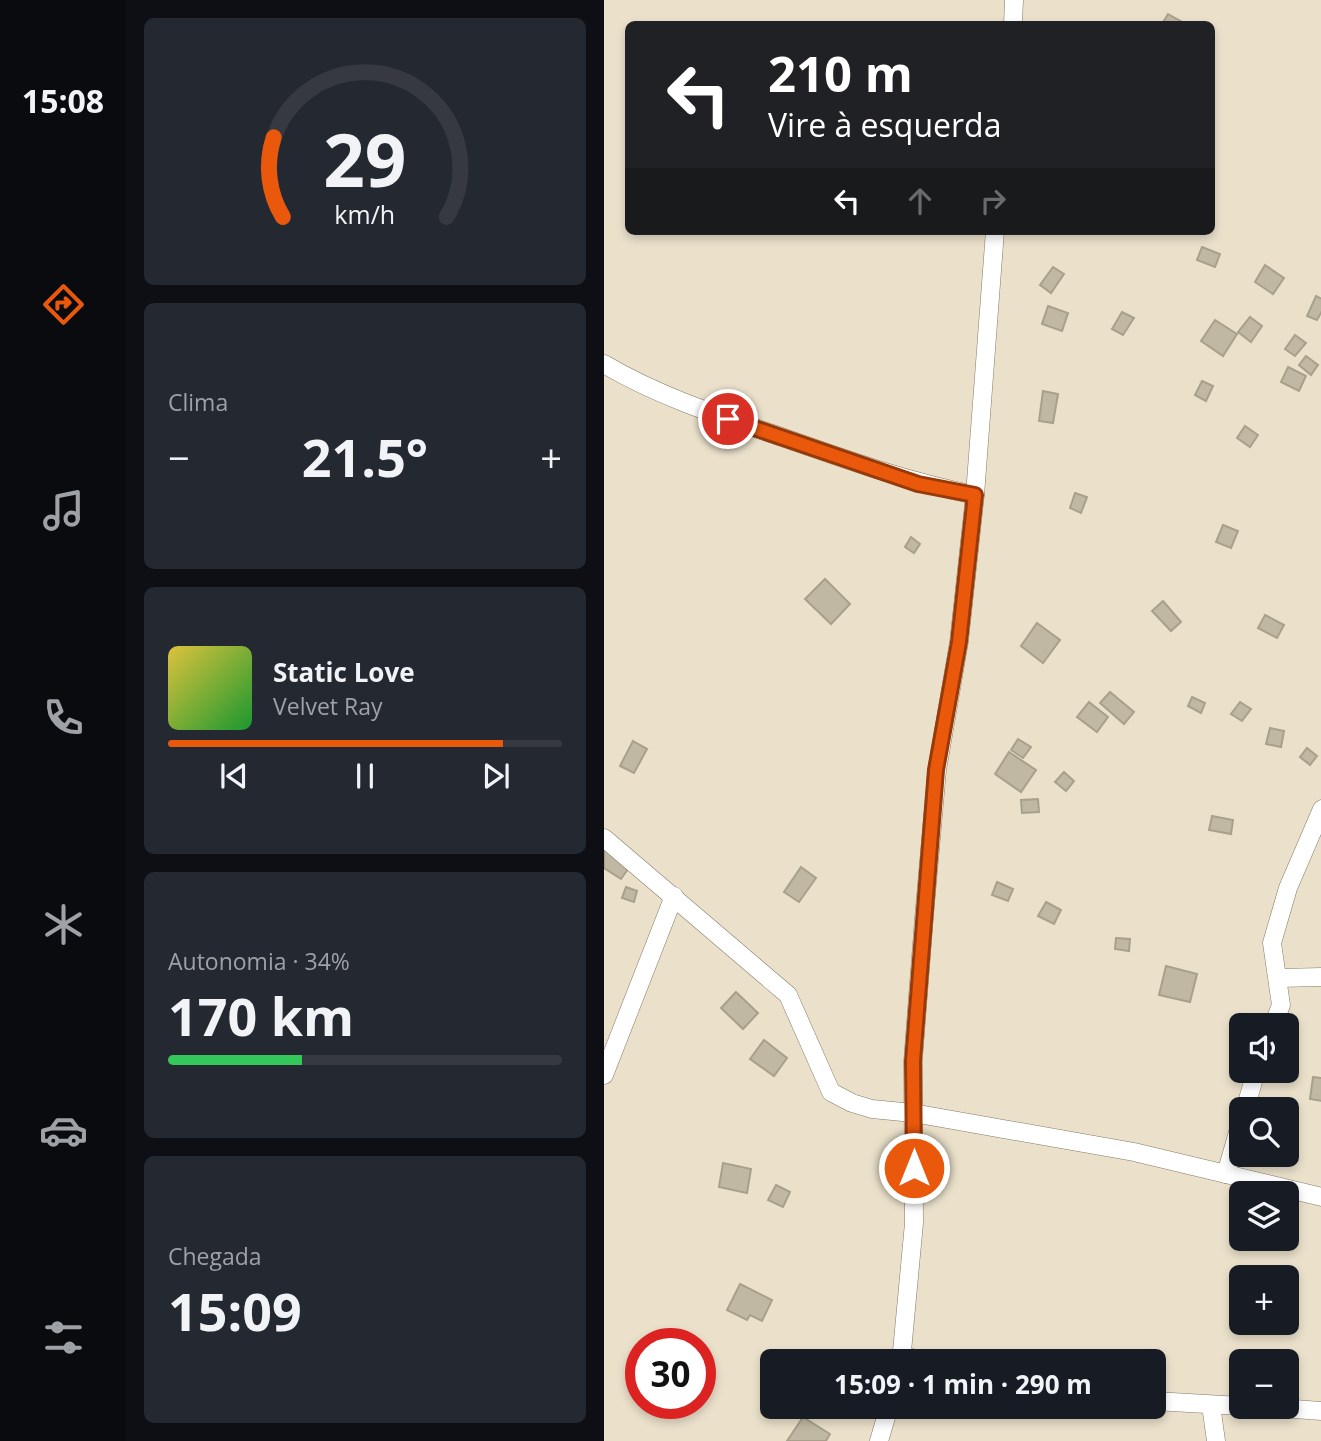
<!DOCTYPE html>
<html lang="pt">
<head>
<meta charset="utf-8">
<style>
  :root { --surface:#171b24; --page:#242831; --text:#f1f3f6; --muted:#9ea1a6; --line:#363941; --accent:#ea580c }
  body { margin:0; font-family:"Open Sans",sans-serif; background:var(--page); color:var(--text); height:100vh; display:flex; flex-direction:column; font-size:26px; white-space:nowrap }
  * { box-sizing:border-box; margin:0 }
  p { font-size:23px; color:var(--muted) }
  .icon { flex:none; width:38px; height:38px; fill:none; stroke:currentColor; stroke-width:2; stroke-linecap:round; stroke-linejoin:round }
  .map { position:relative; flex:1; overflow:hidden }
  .drawer { display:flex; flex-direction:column; gap:18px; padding:18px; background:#0d0f14; width:478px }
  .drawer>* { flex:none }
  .guide { position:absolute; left:21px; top:21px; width:590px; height:214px; border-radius:10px; box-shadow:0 4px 10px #0003; background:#202124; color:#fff; overflow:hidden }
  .fabs { position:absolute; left:625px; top:1013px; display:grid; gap:14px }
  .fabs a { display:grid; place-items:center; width:70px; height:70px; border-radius:10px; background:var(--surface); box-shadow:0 4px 10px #0003; font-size:35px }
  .speed { position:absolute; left:21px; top:1328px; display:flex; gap:14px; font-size:35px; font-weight:700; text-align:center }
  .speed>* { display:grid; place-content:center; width:91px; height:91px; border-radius:50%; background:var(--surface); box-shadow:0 4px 10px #0003; line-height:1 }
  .speed .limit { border:10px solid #d22; background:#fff; color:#111 }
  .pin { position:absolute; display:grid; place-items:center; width:60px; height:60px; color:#fff; margin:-30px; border:4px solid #fff; border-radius:50%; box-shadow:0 2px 7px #0007 }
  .me { position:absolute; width:77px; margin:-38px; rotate:0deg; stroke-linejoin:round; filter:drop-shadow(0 0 5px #0008) }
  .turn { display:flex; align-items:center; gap:24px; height:147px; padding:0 28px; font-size:32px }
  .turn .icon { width:91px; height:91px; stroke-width:2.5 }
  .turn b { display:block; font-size:49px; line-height:60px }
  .lanes { display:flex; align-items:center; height:66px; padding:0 28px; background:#0003; justify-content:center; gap:35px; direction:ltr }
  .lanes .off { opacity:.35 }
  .big { font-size:52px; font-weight:700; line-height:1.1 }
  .drawer .tile { flex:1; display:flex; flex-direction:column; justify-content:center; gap:10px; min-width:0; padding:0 24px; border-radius:10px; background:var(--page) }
  .drawer .dial { align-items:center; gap:0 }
  .dial svg { height:182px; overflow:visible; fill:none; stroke:var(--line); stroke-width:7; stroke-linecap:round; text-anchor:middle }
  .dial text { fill:var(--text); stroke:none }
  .song { display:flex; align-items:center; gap:21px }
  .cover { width:84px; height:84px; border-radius:10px; background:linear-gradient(135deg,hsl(50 70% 55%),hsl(130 70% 35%)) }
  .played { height:7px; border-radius:4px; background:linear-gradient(90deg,var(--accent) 85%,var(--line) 85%) }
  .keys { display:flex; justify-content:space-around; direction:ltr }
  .heat { display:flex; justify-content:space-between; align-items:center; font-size:38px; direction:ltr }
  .charge { height:10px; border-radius:5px; background:linear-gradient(90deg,#34c759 34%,var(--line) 0) }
  .trip { position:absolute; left:156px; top:1349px; width:406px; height:70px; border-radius:10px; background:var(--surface); box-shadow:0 4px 10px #0003; font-weight:700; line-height:70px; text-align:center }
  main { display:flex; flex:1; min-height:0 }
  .menu { display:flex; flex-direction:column; width:126px; justify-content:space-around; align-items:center; background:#090b0e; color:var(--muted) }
  .menu .icon { width:49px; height:49px }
  .menu .active { color:var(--accent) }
  .menu b { font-size:32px; color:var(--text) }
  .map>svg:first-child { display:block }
  .building { fill:#c1b8a3; stroke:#a8a08b; stroke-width:2 }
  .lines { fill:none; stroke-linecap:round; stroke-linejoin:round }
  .street-casing { stroke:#837a67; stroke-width:19 }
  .street { stroke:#fff; stroke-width:18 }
  .route-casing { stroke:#983908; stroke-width:18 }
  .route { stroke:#ea580c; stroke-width:12 }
</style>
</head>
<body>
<main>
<nav class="menu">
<b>15:08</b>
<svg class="icon active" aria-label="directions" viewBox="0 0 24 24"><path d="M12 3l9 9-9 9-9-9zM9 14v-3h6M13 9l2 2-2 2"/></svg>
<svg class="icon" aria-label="music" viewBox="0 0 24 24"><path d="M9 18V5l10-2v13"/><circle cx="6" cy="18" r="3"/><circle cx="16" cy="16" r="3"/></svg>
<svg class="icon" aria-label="phone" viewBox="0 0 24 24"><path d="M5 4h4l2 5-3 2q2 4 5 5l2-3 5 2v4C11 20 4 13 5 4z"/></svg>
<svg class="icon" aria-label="climate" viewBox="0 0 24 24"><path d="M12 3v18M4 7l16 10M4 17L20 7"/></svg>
<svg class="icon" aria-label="car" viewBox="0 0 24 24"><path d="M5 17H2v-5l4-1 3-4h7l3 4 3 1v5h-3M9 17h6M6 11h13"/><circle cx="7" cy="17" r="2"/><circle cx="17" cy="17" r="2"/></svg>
<svg class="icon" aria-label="filters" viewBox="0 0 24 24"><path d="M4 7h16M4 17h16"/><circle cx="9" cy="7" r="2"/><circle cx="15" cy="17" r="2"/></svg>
</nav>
<section class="drawer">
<div class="tile dial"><svg viewBox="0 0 100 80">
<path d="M14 69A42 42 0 1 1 86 69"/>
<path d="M14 69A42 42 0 0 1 10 34" stroke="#ea580c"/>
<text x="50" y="56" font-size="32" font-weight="700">29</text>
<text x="50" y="72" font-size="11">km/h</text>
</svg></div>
<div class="tile"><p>Clima</p>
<div class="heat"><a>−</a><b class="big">21.5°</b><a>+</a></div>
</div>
<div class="tile">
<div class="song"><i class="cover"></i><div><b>Static Love</b><p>Velvet Ray</p></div></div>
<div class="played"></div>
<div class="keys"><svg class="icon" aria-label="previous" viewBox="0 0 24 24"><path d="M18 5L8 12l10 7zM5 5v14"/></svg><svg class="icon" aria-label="pause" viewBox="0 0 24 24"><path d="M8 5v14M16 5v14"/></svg><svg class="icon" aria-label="next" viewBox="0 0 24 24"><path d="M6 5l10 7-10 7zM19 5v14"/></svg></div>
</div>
<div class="tile"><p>Autonomia · 34%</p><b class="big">170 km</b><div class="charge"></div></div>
<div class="tile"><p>Chegada</p><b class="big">15:09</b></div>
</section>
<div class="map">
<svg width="718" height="1441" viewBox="0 0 718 1441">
  <rect width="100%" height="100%" fill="#ebe1cb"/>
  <g class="building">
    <path d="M 564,14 L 580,23 L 579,24 L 558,24 Z"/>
    <path d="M 598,247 L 616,254 L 611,267 L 593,260 Z"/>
    <path d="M 661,265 L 680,278 L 669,294 L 651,282 Z"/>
    <path d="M 449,267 L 460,274 L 447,293 L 436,285 Z"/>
    <path d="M 712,296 L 718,299 L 718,311 L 713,320 L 703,316 Z"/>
    <path d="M 444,306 L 464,313 L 458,331 L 438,324 Z"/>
    <path d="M 518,312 L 530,318 L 519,335 L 508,329 Z"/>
    <path d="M 646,317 L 658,326 L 647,342 L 634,332 Z"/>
    <path d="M 611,320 L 633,334 L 619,356 L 597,341 Z"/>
    <path d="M 691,335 L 702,343 L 691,356 L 681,349 Z"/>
    <path d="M 702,356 L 714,365 L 707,375 L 695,365 Z"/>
    <path d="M 684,367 L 702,376 L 695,391 L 677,382 Z"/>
    <path d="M 598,381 L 609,386 L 602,401 L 591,395 Z"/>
    <path d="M 439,391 L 454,394 L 449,423 L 435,421 Z"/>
    <path d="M 641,426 L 654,435 L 646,447 L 633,438 Z"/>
    <path d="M 471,493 L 483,497 L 477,513 L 466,508 Z"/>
    <path d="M 619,525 L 634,531 L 627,548 L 612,542 Z"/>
    <path d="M 307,537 L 316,544 L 310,553 L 301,547 Z"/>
    <path d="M 221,579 L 246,604 L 227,624 L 201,599 Z"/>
    <path d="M 559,601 L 577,622 L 567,631 L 548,611 Z"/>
    <path d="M 661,615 L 680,625 L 673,638 L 654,628 Z"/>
    <path d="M 433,623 L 456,640 L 439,663 L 417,646 Z"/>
    <path d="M 506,692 L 530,712 L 520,724 L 496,703 Z"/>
    <path d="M 588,697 L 601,703 L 597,713 L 584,706 Z"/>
    <path d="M 485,702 L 504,717 L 493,732 L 473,717 Z"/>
    <path d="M 636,702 L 647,709 L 638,721 L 627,714 Z"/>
    <path d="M 666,728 L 680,731 L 677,747 L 662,744 Z"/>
    <path d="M 414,739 L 427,747 L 419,758 L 407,750 Z"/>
    <path d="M 29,741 L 43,749 L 30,773 L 16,766 Z"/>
    <path d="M 703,748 L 713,756 L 706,765 L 696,757 Z"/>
    <path d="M 405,752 L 432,770 L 417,792 L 391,774 Z"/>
    <path d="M 460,772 L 470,781 L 462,791 L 451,782 Z"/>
    <path d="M 434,799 L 435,812 L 418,813 L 417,800 Z"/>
    <path d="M 608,816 L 629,820 L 627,834 L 605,830 Z"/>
    <path d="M 0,849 L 26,866 L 17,879 L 0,868 Z"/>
    <path d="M 197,867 L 212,878 L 195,902 L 180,892 Z"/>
    <path d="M 393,882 L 409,889 L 404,901 L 388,895 Z"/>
    <path d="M 22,887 L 33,891 L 30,902 L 18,898 Z"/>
    <path d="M 442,902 L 457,910 L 450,924 L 434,916 Z"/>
    <path d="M 512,938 L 526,939 L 525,951 L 511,949 Z"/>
    <path d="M 562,966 L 593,974 L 586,1002 L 555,995 Z"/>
    <path d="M 132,992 L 154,1013 L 139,1029 L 117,1008 Z"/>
    <path d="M 160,1040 L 183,1058 L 170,1076 L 146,1059 Z"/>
    <path d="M 709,1077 L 718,1078 L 718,1101 L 706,1099 Z"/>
    <path d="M 119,1163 L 147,1169 L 143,1193 L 115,1187 Z"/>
    <path d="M 172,1185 L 186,1192 L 179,1207 L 164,1200 Z"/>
    <path d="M 136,1284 L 168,1300 L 158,1321 L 146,1315 L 143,1320 L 123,1310 Z"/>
    <path d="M 199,1417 L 226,1434 L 222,1441 L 183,1441 Z"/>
  </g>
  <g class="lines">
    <g class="street-casing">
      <g id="street">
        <path d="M 409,24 L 410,0"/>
        <path d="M 0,364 C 54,396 113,415 172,435 C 240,459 301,481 371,495"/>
        <path d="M 0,838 L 184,995 L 227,1092 L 248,1103 L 268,1109 L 309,1113 L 530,1152 L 718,1197"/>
        <path d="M 675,978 L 718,977"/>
        <path d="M 669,1026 L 677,1005 L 668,943 L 684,888 L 718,809"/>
        <path d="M 0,1075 L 70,896"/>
        <path d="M 641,1110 L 652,1071"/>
        <path d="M 622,1174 L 637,1122"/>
        <path d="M 299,1356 L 326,1362"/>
        <path d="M 297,1362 L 310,1223 L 309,1061 L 320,918 L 333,770 L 355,642 L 371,495 L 391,231"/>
        <path d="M 550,1401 L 637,1406"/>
        <path d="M 607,1405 L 612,1441"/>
        <path d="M 664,1407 L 718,1411"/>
        <path d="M 275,1441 L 285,1407"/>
      </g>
    </g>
    <use href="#street" class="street"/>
  </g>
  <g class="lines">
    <g class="route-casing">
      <path id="route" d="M 124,419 L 314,484 L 371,495 L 355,642 L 332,770 L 309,1061 L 310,1168"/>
    </g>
    <use href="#route" class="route"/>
  </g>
</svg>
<div class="fabs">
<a><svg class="icon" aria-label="sound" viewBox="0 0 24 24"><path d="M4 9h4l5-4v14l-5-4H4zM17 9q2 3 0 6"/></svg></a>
<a><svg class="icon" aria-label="search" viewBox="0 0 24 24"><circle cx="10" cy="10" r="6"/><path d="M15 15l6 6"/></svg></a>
<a><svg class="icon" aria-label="layers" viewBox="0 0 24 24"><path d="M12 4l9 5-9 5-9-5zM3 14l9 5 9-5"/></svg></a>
<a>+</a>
<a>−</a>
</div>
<div class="speed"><div class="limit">30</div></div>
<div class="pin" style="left:124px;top:419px;background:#d93025"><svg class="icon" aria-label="arrive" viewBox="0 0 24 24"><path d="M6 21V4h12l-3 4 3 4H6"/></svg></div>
<svg class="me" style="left:310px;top:1168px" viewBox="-20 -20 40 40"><circle r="17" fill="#ea580c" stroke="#fff" stroke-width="3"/><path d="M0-11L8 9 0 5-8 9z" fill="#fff"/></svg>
<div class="trip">15:09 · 1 min · 290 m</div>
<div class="guide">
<div class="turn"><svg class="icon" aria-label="left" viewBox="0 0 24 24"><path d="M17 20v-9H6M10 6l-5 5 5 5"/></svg><div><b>210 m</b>Vire à esquerda</div></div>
<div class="lanes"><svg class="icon" aria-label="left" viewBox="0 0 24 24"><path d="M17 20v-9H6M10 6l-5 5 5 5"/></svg><svg class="icon off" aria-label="ahead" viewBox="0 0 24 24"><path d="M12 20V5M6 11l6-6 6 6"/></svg><svg class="icon off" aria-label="right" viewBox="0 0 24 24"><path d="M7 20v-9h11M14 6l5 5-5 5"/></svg></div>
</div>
</div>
</main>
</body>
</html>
